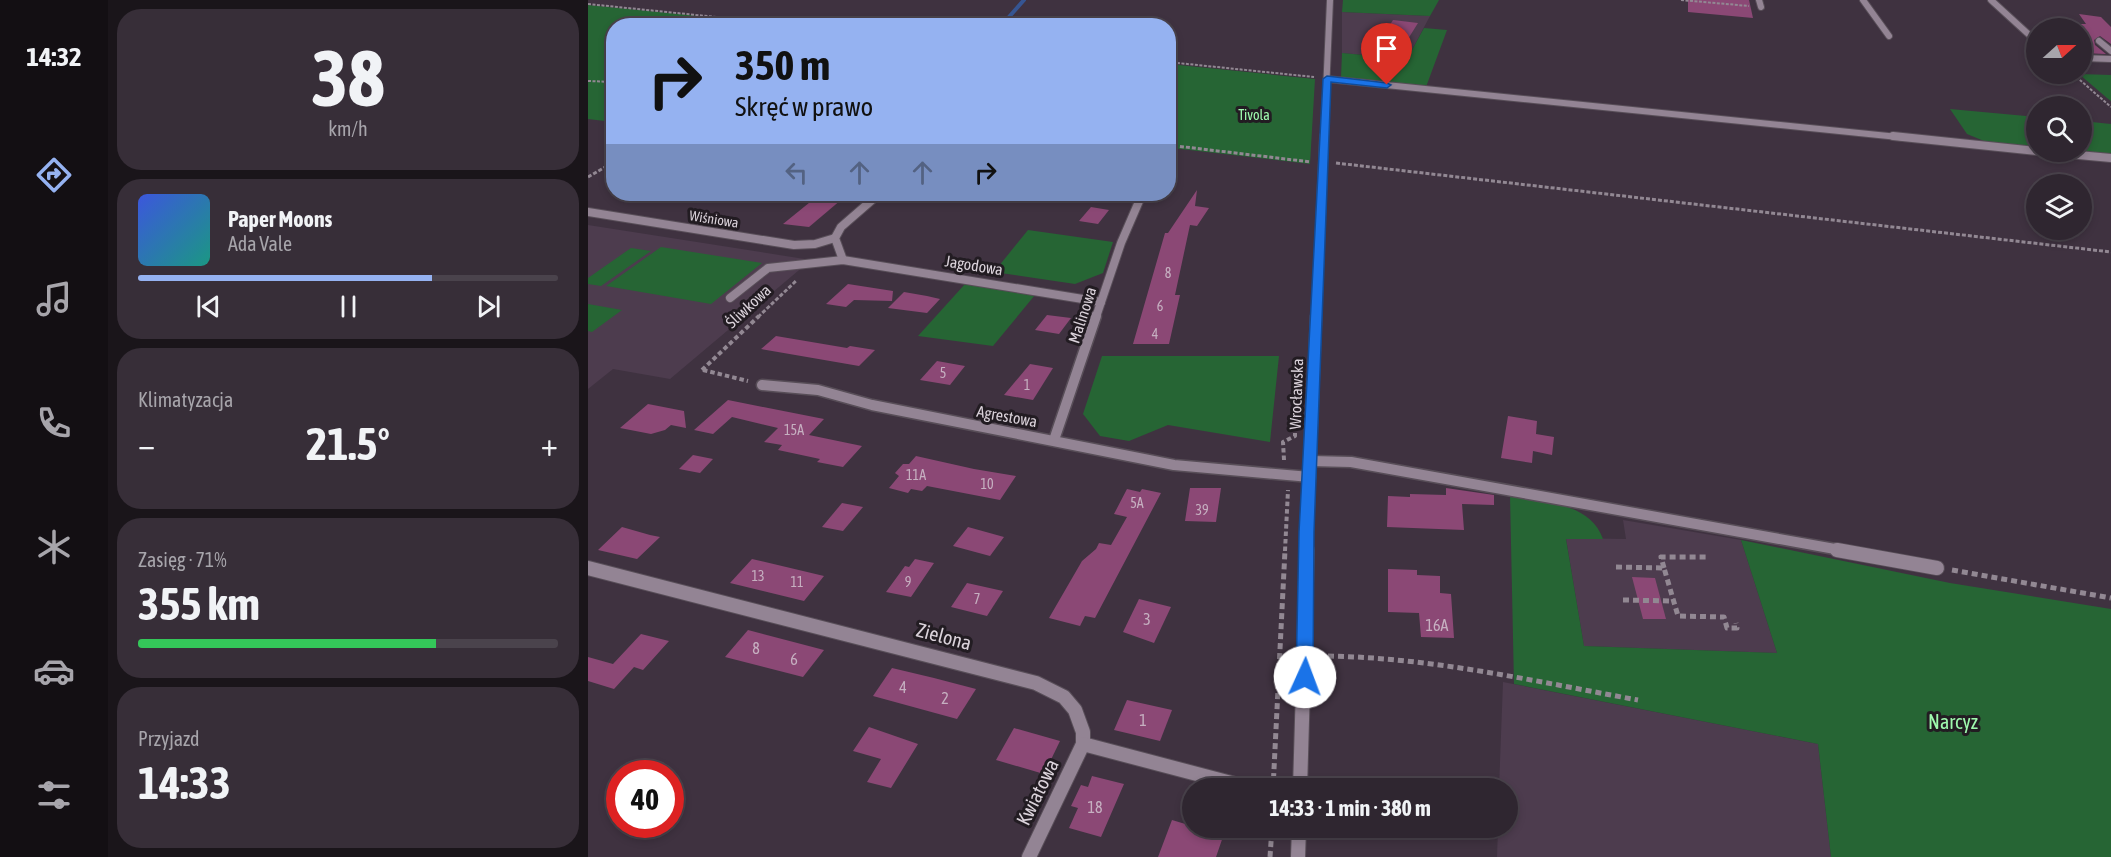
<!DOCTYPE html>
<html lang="pl">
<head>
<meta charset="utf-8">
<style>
  :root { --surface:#2f2630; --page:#372e38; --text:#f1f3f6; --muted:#a7a5ab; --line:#4a434c; --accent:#95b2f1 }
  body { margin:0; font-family:"Asap Condensed",sans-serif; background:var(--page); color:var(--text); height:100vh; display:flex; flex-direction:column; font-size:22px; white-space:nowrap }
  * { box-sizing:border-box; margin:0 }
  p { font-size:20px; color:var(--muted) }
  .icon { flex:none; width:33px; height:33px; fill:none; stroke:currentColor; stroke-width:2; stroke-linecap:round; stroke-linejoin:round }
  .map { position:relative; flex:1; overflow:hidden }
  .drawer { display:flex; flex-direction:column; gap:9px; padding:9px; background:#1a151a; width:480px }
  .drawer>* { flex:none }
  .top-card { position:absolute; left:18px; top:18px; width:570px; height:183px; border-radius:24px; box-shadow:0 3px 9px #0003,0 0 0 2px var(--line); background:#95b2f1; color:#111; overflow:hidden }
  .needle { width:39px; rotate:69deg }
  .fabs { position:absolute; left:1438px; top:18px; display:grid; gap:12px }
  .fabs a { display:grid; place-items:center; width:66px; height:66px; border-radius:50%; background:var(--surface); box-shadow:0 3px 9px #0003,0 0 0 2px var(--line); font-size:30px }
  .speed { position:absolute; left:18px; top:760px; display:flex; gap:12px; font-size:30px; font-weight:700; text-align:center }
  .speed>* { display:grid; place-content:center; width:78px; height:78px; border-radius:50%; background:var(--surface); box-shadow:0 3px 9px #0003,0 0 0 2px var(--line); line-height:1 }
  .speed .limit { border:9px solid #d22; background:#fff; color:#111 }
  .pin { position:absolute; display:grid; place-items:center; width:51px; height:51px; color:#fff; margin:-62px -26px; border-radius:50% 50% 50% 0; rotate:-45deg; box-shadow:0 0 6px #0007 }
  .pin .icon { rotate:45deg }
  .me { position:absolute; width:66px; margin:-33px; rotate:2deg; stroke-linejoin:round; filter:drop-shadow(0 0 4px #0008) }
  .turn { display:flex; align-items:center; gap:21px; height:126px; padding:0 30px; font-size:27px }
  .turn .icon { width:78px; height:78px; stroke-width:2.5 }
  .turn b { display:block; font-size:42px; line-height:51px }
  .lanes { display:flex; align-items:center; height:57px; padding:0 30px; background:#0003; justify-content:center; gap:30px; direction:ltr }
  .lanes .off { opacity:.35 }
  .big { font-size:45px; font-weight:700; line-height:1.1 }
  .drawer .tile { flex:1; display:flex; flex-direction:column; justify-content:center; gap:9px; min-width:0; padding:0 21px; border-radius:24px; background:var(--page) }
  .drawer .dial { align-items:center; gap:0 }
  .dial b { font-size:78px; line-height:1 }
  .song { display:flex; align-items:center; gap:18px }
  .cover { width:72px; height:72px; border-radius:9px; background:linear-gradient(135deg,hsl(230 70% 55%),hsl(170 70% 35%)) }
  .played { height:6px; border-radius:3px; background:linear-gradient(90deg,var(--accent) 70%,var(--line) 70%) }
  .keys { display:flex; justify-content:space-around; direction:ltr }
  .heat { display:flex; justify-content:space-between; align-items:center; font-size:33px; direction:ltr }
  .charge { height:9px; border-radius:4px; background:linear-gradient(90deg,#34c759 71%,var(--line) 0) }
  .trip { position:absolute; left:594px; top:778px; width:336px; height:60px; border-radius:30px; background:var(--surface); box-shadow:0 3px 9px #0003,0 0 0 2px var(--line); font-weight:700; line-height:60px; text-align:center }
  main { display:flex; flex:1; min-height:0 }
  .tabs { display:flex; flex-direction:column; width:108px; justify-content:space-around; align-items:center; background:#130f13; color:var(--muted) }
  .tabs .icon { width:42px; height:42px }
  .tabs .on { color:var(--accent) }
  .tabs b { font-size:27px; color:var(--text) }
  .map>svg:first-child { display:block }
  .built { fill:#4d3c4e }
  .green { fill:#266534 }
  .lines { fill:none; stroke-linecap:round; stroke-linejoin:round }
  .stream { stroke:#365592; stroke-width:4 }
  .building { fill:#8b4875 }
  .minor-far3-casing { stroke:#584e58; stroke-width:8 }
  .minor-far2-casing { stroke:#584e58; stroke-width:10 }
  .minor-far1-casing { stroke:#584e58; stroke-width:13 }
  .minor-casing { stroke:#584e58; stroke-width:16 }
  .path-far3 { stroke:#928893; stroke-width:2; stroke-dasharray:3 1.5; stroke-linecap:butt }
  .path-far2 { stroke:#928893; stroke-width:3; stroke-dasharray:4 2; stroke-linecap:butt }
  .path-far1 { stroke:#928893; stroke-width:4; stroke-dasharray:4.5 3; stroke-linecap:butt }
  .path { stroke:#928893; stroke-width:5; stroke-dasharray:6 4; stroke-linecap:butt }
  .minor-far3 { stroke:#938494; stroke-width:6 }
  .minor-far2 { stroke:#938494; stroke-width:8 }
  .minor-far1 { stroke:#938494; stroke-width:10 }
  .minor { stroke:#938494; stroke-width:14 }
  .route { fill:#1a73e8; stroke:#114b97; stroke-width:1.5 }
  .labels { text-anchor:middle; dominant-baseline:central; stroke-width:6; stroke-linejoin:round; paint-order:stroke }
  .far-park-label { font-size:14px; fill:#9ffaae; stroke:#221c22 }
  .far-street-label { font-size:14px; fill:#dad2da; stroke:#221c22 }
  .number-label { font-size:14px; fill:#c6b0c1 }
  .street-label { font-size:16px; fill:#dad2da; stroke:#221c22 }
  .near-number-label { font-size:16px; fill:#c6b0c1 }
  .near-street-label { font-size:20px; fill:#dad2da; stroke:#221c22 }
  .near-park-label { font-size:20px; fill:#9ffaae; stroke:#221c22 }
</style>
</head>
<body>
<main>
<nav class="tabs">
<b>14:32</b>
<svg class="icon on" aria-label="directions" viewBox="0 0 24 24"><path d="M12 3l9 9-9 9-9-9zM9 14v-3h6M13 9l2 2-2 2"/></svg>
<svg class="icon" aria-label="music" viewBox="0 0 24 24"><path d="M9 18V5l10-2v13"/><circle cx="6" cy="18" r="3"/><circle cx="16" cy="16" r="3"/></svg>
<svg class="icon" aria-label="phone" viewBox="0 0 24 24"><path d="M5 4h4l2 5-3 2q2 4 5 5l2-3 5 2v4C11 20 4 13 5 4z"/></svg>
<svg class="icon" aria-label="climate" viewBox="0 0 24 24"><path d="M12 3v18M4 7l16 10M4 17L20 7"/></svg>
<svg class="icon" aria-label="car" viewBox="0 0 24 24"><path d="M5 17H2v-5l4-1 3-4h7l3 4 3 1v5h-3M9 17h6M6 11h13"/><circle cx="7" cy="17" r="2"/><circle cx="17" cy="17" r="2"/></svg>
<svg class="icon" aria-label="filters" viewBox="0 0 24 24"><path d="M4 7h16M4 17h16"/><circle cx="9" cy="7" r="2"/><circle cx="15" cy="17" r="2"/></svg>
</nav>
<section class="drawer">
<div class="tile dial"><b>38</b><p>km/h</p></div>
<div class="tile">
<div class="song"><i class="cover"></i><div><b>Paper Moons</b><p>Ada Vale</p></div></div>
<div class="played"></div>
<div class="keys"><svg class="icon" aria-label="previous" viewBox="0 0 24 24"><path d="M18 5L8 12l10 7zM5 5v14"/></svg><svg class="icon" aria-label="pause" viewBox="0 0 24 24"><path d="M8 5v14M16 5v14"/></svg><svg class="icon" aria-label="next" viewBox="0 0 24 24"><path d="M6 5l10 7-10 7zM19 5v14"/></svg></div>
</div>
<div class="tile"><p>Klimatyzacja</p>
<div class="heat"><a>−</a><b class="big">21.5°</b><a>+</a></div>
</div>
<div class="tile"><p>Zasięg · 71%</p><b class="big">355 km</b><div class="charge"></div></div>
<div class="tile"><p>Przyjazd</p><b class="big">14:33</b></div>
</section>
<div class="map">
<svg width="1523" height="857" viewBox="0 0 1523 857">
  <rect width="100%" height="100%" fill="#3f3240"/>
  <g class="built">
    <path d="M 754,12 L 842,16 L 819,59 L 754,53 Z"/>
    <path d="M 0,225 L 223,260 L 82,379 L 25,369 L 0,389 Z"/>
    <path d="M 1035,520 L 1153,540 L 1189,653 L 996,646 L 978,538 L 1038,539 Z"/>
    <path d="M 915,682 L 1230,744 L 1243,857 L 909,857 L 910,828 L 920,828 L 920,789 L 911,789 Z"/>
  </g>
  <g class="green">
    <path d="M 755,0 L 851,0 L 842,16 L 754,12 Z"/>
    <path d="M 0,5 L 201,25 L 26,26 L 25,122 L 0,119 Z"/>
    <path d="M 836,28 L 859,30 L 838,87 L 753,77 L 754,53 L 819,59 Z"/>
    <path d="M 581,64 L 727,79 L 722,164 L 584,148 L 581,151 Z"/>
    <path d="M 1491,74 L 1523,75 L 1523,101 L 1519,98 Z"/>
    <path d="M 1362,109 L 1449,117 L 1449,147 L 1396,141 L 1379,134 Z"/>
    <path d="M 1494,121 L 1523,124 L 1523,154 L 1494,151 Z"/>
    <path d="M 440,230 L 525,242 L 515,273 L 487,284 L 406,272 Z"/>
    <path d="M 73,247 L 174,263 L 123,304 L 18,286 Z"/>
    <path d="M 43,248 L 63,251 L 13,286 L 0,284 L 0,278 Z"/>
    <path d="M 377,284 L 447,295 L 405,346 L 330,336 Z"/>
    <path d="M 0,304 L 34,310 L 4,332 L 0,331 Z"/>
    <path d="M 514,356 L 691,356 L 682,442 L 580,425 L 541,441 L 512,436 L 495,414 Z"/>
    <path d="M 922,496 C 955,502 1002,502 1015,539 L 978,539 L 996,646 L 1189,653 L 1153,540 L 1362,583 L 1523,609 L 1523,857 L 1243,857 L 1230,744 L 926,684 Z"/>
  </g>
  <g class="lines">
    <path class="stream" d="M 413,26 L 436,0"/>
  </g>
  <g class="building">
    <path d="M 1100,0 L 1161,0 L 1165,18 L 1100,12 Z"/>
    <path d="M 1491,14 L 1513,17 L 1523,27 L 1523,44 L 1512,36 L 1506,40 L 1507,45 L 1518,54 L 1494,53 L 1494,28 L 1487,24 L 1498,24 Z"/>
    <path d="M 805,20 L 830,23 L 815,47 L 790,44 Z"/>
    <path d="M 609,190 L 607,206 L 621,208 L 609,226 L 602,225 L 587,295 L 592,295 L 581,344 L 545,344 L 577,233 L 580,233 Z"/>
    <path d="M 232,194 L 260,194 L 221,227 L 195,224 Z"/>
    <path d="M 503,207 L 521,210 L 510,224 L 491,221 Z"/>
    <path d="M 260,284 L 305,291 L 304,301 L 266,300 L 258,307 L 238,304 Z"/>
    <path d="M 316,292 L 339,296 L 352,299 L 339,313 L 300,308 Z"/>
    <path d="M 459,315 L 483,318 L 471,334 L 447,330 Z"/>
    <path d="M 188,336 L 259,348 L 262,346 L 287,350 L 271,366 L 173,349 Z"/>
    <path d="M 349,361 L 377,366 L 362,385 L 332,380 Z"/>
    <path d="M 442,364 L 465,368 L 445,400 L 416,395 Z"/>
    <path d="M 140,400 L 236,419 L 221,435 L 274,446 L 255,467 L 229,462 L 232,459 L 190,450 L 194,445 L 176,442 L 190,428 L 144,417 L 125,434 L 106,430 Z"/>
    <path d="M 60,404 L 96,411 L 98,428 L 83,425 L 77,430 L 63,434 L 32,428 Z"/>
    <path d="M 920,416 L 949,421 L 948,434 L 966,437 L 964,455 L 945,451 L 944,463 L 913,458 Z"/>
    <path d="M 105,455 L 125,459 L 112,473 L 91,469 Z"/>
    <path d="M 328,456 L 386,469 L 428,476 L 412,500 L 339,486 L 334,491 L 323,489 L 320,493 L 301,488 L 311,476 L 307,473 L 315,464 L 321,464 Z"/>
    <path d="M 602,488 L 633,488 L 628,522 L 597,521 Z"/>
    <path d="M 858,488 L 906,495 L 906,505 L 874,504 L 876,530 L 799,527 L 800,496 L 822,497 L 822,494 L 858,495 Z"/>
    <path d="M 539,489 L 552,492 L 554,489 L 573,493 L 507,618 L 497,616 L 492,626 L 461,618 L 494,561 L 508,549 L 511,543 L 523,545 L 539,517 L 526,514 Z"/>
    <path d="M 254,503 L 275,507 L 255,531 L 234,527 Z"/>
    <path d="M 34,527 L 62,535 L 72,537 L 49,559 L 10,550 Z"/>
    <path d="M 380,527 L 416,537 L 402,556 L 365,546 Z"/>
    <path d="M 164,559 L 236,576 L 216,601 L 142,583 Z"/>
    <path d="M 327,559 L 346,563 L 323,597 L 298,592 L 317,566 L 321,567 Z"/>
    <path d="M 800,569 L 829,570 L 829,575 L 852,576 L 852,593 L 863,594 L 866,638 L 833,637 L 831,613 L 800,612 Z"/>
    <path d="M 1044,577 L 1067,578 L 1078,619 L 1055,619 Z"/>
    <path d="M 379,583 L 415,591 L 399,616 L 363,607 Z"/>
    <path d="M 551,599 L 583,607 L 566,643 L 535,632 Z"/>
    <path d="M 160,630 L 236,650 L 215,677 L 137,657 Z"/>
    <path d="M 53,634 L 81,641 L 55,670 L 46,667 L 26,689 L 0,681 L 0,657 L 25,664 Z"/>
    <path d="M 304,668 L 346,678 L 388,689 L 369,719 L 285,696 Z"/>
    <path d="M 539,700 L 584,710 L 572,741 L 526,730 Z"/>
    <path d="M 281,727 L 330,744 L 303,788 L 279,782 L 293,759 L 265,751 Z"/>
    <path d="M 426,728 L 472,741 L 456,774 L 408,760 Z"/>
    <path d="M 504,776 L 536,784 L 513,837 L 481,828 L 490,808 L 483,806 L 493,785 L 500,787 Z"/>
    <path d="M 584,820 L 604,826 L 604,828 L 638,828 L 628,857 L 570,857 Z"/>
  </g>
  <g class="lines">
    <g class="minor-far3-casing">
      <g id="minor-far3">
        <path d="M 1171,0 L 1173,7"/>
        <path d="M 1275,0 L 1301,36"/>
        <path d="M 1403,0 L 1449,42"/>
        <path d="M 1511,41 L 1523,51"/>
        <path d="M 1494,58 L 1523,59"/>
        <path d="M 739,79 L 1320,138"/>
        <path d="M 736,138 L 742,0"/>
      </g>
    </g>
    <g class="minor-far2-casing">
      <g id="minor-far2">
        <path d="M 1305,136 L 1449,151"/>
        <path d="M 1458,152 L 1523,158"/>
        <path d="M 505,194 L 552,199 L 533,243 L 508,317"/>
        <path d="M 0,212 L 206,245 L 227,244 L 247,238"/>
        <path d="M 255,260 L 247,238 L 253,227 L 291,194"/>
        <path d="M 142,298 L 180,268 L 255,260 L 513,302"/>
        <path d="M 728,317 L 736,136"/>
      </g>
    </g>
    <g class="minor-far1-casing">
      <g id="minor-far1">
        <path d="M 174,385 L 230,390 L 284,405 L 586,465 L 722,477"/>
        <path d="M 466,440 L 508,316"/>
        <path d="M 723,461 L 763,462 L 1258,551"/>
        <path d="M 719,551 L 728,316"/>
      </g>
    </g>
    <g class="minor-casing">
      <g id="minor">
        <path d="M 1249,550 L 1349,568"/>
        <path d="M 0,568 L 448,683 L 476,697 L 487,710 L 495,732 L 495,744 L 441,857"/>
        <path d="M 495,744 L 666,789"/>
        <path d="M 712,789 L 719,550"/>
        <path d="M 710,857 L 711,828"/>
      </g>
    </g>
    <g class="path-far3">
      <path d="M 1093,0 L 1161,6"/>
      <path d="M 0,4 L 217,26"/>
      <path d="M 580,62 L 726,77"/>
      <path d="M 1485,74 L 1523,107"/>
      <path d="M 0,81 L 26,82"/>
    </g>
    <g class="path-far2">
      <path d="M 580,145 L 723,162"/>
      <path d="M 748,163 L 1523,252"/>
      <path d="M 0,177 L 26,162"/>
      <path d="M 170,317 L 209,280"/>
    </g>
    <g class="path-far1">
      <path d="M 114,370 L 171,316"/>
      <path d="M 115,370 L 160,381"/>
      <path d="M 696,460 L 695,442 L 707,436 L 707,433"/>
      <path d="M 697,551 L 700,490"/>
    </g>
    <g class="path">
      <path d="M 1028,567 L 1076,568 L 1090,616 L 1136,617 L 1139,628 L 1149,628 L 1148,623"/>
      <path d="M 1076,568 L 1073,557 L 1121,557"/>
      <path d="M 1364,570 L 1523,598"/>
      <path d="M 1035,600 L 1086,601"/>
      <path d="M 730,656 C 837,656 945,681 1050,700"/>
      <path d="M 685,789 L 697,550"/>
      <path d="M 682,857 L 684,828"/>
    </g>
    <use href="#minor-far3" class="minor-far3"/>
    <use href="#minor-far2" class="minor-far2"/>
    <use href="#minor-far1" class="minor-far1"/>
    <use href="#minor" class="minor"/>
  </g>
  <path class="route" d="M 739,76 L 799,83 L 803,85 L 799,88 L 743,82 L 726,532 L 725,677 L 723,683 L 717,685 L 711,683 L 708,677 L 711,532 L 735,79 Z"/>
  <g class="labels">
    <g class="far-park-label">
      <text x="666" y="115">Tivola</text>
    </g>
    <g class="far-street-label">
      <text transform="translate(126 219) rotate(9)">Wiśniowa</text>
    </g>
    <g class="number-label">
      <text x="580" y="273">8</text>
      <text x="572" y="306">6</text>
      <text x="567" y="334">4</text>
      <text x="355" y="373">5</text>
      <text x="439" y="385">1</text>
      <text x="206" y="430">15A</text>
      <text x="328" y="475">11A</text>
      <text x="399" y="484">10</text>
      <text x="549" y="503">5A</text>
      <text x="614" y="510">39</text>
      <text x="170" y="576">13</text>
      <text x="209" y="582">11</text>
      <text x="320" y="582">9</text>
      <text x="389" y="599">7</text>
    </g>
    <g class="street-label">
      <text transform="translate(386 265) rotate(9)">Jagodowa</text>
      <text transform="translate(160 306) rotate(-43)">Śliwkowa</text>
      <text transform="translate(494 315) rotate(-72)">Malinowa</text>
      <text transform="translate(708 394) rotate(-88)">Wrocławska</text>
      <text transform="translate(419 416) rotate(10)">Agrestowa</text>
    </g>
    <g class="near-number-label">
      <text x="559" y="619">3</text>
      <text x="849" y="625">16A</text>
      <text x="168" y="648">8</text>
      <text x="206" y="659">6</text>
      <text x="315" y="687">4</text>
      <text x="357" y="698">2</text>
      <text x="555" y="720">1</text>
      <text x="507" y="807">18</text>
    </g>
    <g class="near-street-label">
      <text transform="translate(356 636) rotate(15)">Zielona</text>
      <text transform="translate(449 792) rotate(-64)">Kwiatowa</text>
    </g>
    <g class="near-park-label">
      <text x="1365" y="721">Narcyz</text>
    </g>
  </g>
</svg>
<div class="fabs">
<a><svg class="needle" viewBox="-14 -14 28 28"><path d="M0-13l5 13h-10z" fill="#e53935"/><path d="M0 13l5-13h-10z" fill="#a7a5ab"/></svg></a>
<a><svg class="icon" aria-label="search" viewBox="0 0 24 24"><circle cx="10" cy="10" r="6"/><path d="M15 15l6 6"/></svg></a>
<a><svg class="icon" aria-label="layers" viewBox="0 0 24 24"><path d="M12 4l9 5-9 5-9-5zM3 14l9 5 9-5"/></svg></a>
</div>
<div class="speed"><div class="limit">40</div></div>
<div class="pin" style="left:799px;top:85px;background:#d93025"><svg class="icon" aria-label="arrive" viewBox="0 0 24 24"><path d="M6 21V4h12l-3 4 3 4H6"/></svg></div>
<svg class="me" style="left:717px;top:677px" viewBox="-20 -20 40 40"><circle r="19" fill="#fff"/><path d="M0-13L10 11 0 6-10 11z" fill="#1a73e8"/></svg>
<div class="trip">14:33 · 1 min · 380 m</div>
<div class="top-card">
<div class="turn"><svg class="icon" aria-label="right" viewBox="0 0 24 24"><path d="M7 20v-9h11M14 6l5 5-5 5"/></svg><div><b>350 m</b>Skręć w prawo</div></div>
<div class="lanes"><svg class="icon off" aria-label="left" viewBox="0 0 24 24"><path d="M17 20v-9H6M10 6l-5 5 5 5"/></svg><svg class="icon off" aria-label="ahead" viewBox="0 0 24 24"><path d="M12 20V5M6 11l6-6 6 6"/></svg><svg class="icon off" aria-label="ahead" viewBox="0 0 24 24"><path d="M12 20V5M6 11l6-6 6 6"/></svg><svg class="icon" aria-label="right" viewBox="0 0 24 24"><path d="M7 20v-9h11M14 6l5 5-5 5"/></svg></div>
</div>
</div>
</main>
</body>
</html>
